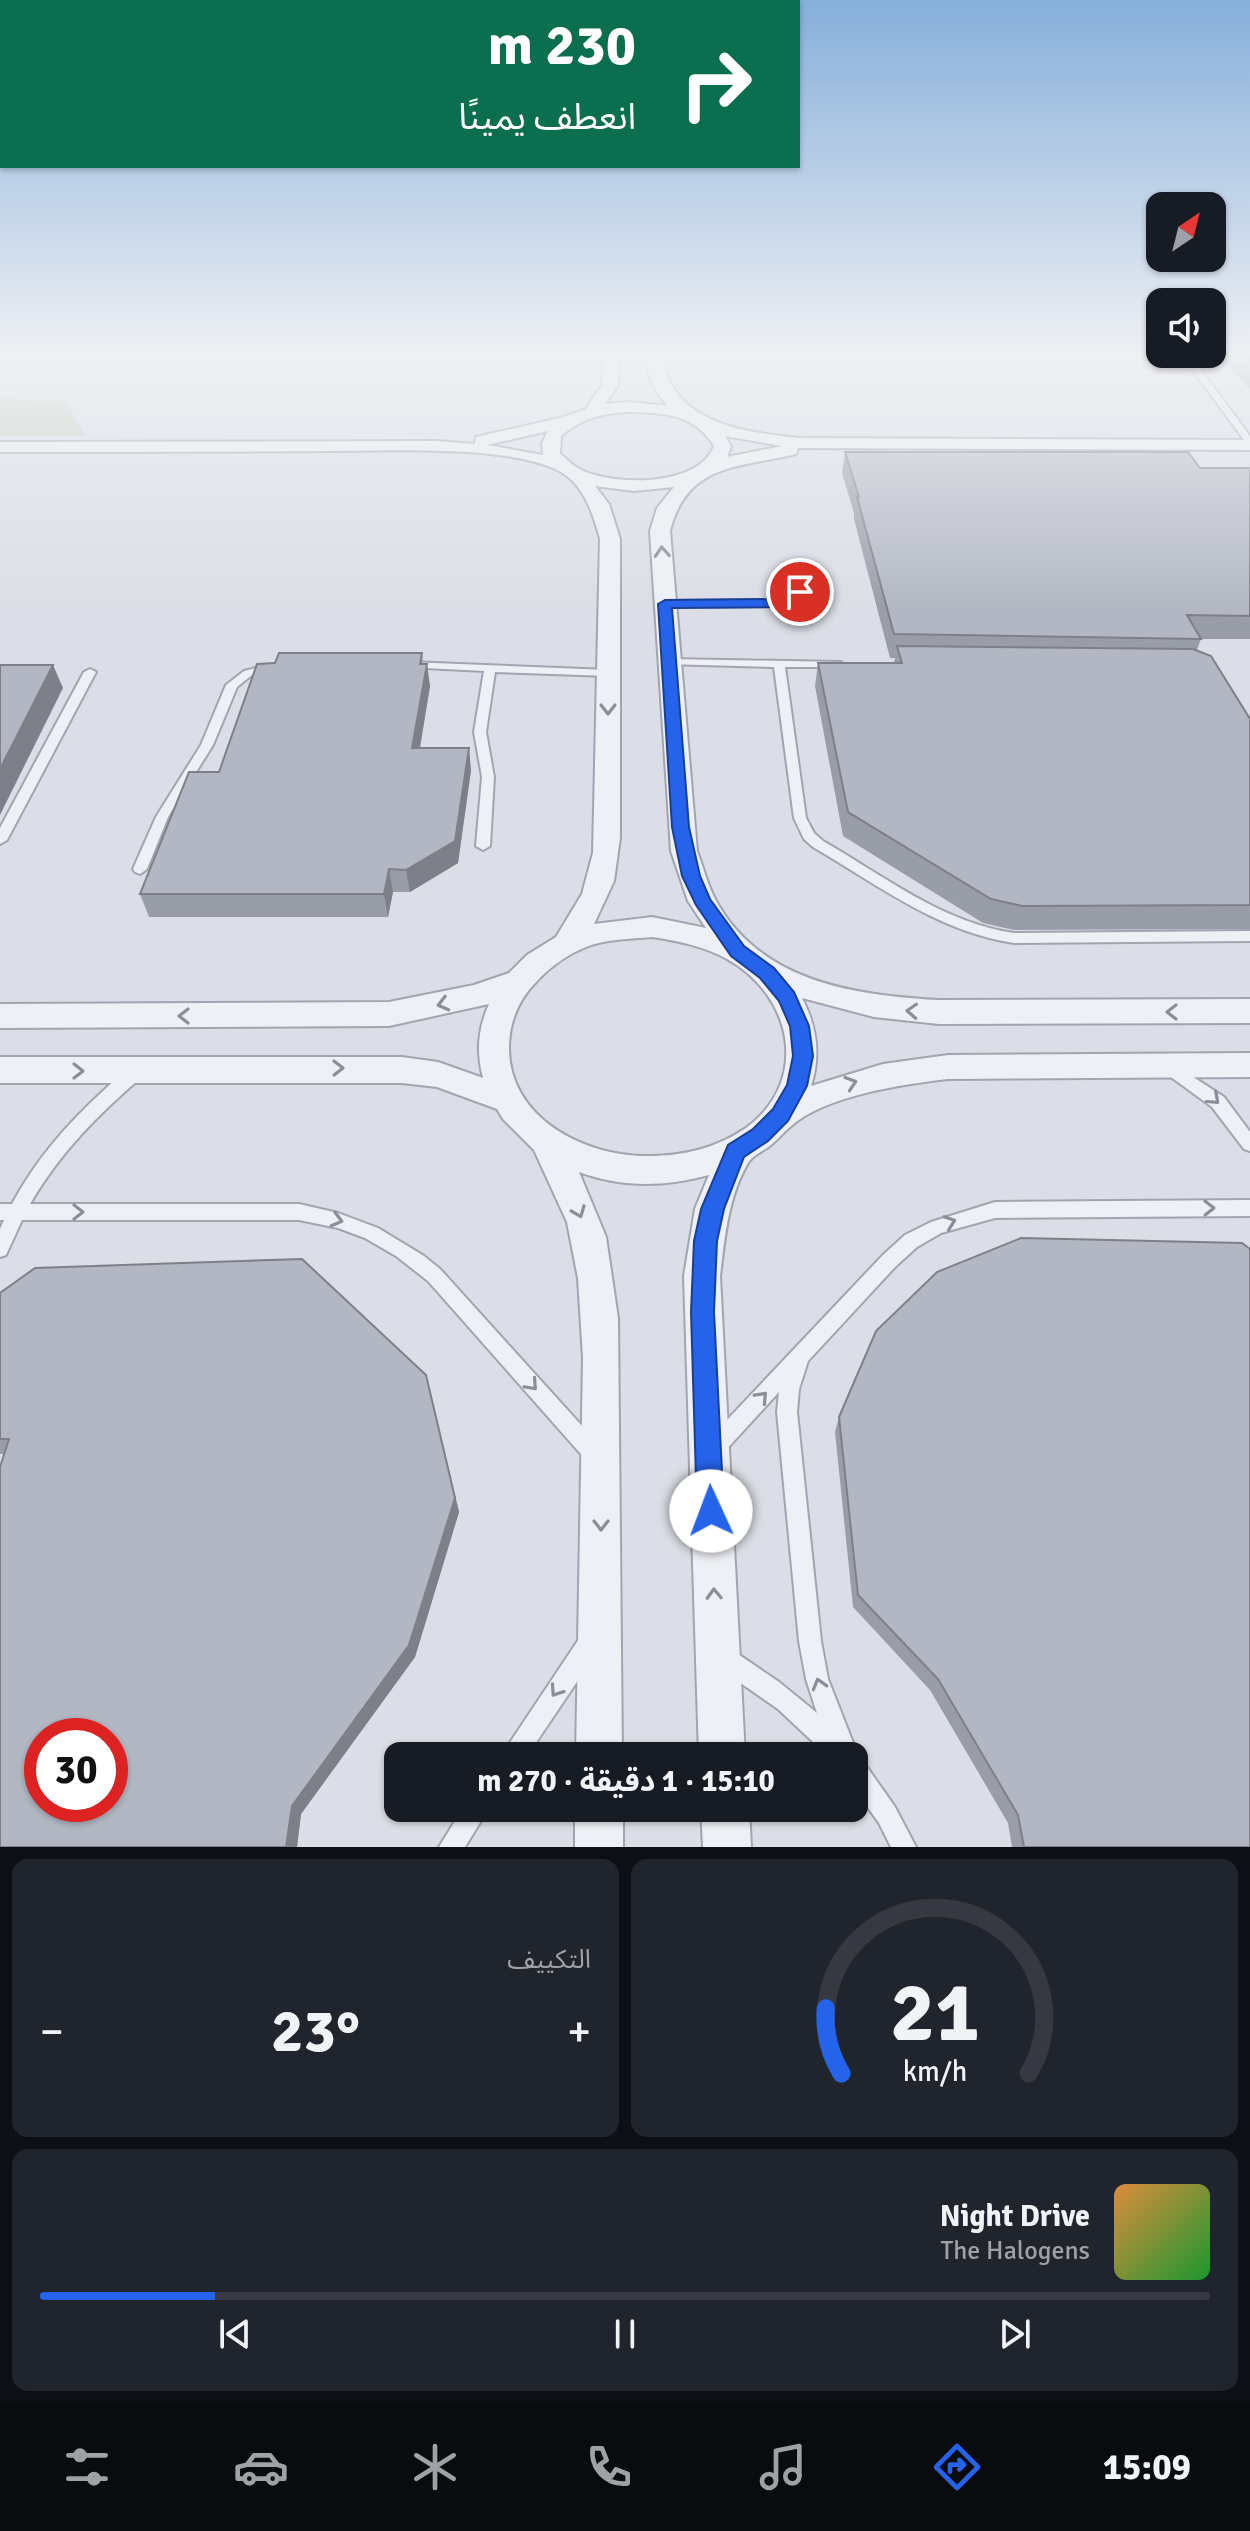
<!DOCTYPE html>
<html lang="ar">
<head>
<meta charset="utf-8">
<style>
  :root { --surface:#171b24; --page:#20242c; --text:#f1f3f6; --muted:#9ea1a6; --line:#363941; --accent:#2563eb }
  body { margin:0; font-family:Signika,"Noto Sans Arabic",sans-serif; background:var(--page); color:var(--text); direction:rtl; height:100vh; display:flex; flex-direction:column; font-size:30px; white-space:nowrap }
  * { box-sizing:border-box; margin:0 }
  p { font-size:26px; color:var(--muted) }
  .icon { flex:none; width:44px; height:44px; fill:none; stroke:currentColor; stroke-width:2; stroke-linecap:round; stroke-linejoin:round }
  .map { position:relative; height:1847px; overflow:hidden; direction:ltr }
  .sheet { display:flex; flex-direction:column; gap:12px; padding:12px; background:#0d0f14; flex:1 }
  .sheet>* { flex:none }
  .guide { position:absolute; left:0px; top:0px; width:800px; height:168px; box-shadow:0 2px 6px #0004; direction:rtl; background:#0b6e4f; color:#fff; overflow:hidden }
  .needle { width:52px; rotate:35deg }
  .tools { position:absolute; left:1146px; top:192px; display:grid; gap:16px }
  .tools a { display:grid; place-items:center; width:80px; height:80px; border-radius:16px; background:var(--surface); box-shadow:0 2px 6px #0004; font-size:40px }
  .speed { position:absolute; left:24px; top:1718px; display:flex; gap:16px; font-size:40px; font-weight:700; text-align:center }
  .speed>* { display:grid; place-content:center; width:104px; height:104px; border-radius:50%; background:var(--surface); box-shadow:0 2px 6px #0004; line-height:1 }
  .speed .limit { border:12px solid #d22; background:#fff; color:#111 }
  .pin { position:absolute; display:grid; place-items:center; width:68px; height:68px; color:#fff; margin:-34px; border:4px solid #fff; border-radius:50%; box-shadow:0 2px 8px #0007 }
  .me { position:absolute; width:88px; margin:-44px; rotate:358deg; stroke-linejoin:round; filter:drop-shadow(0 0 6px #0008) }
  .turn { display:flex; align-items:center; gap:28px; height:168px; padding:0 32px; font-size:36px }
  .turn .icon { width:104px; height:104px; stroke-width:2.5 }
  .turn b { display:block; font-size:56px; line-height:68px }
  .big { font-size:60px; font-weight:700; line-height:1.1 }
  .sheet .tile { flex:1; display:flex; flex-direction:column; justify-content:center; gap:12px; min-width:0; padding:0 28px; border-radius:16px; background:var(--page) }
  .sheet .dial { align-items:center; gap:0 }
  .dial svg { height:208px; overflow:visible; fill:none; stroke:var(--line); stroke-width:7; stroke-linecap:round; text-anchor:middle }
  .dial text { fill:var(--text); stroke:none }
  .song { display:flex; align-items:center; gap:24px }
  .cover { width:96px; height:96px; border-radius:12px; background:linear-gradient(135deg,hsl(30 70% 55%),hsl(130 70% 35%)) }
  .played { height:8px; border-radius:4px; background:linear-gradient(90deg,var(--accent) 15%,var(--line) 15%) }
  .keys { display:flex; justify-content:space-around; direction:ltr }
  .heat { display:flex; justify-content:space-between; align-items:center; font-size:44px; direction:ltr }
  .sheet .tiles { flex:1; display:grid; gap:12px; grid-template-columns:1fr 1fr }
  .tile:last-child { grid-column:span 2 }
  .trip { position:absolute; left:384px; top:1742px; width:484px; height:80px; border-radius:16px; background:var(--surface); box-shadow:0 2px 6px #0004; font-weight:700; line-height:80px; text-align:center; direction:rtl }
  .dock { display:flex; height:128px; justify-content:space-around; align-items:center; background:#090b0e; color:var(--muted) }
  .dock .icon { width:56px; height:56px }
  .dock .current { color:var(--accent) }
  .dock b { font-size:36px; color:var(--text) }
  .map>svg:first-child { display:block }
  .green { fill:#bfd1bc }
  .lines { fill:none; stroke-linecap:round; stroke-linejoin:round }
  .service-casing { stroke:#a1a5b0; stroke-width:4 }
  .minor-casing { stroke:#a1a5b0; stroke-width:4 }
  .service { fill:#eef0f5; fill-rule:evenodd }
  .minor { fill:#eef0f5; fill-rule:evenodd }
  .wall { fill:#999da8 }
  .shaded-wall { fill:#7d8088 }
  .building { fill:#b2b7c3; stroke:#7d8088; stroke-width:2; fill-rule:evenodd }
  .oneway { stroke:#8a8e99 }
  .route { fill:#2563eb; stroke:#184099; stroke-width:2 }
</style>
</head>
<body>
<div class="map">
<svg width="1250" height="1847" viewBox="0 0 1250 1847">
  <rect width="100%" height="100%" fill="#dbdee6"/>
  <g class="green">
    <path d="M 333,351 L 397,351 L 388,361 L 349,363 Z"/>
    <path d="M 0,398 L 67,403 L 86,436 L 0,436 Z"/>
  </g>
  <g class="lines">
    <g class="service-casing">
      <g id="service">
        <path d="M 1181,354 L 1189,354 L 1250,436 L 1250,445 L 1247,444 Z"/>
        <path d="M 800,589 L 805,592 L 804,594 L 780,606 L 665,607 L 660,604 L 665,601 L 778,600 Z"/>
        <path d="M 669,659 L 841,662 L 841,666 L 837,667 L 785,667 L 806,818 L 814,833 L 823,841 C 884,876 943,923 1014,933 L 1250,931 L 1250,941 L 1014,943 C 939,932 878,885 813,847 L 804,839 L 794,818 L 774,667 L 665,664 L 663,662 Z"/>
        <path d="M 409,662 L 609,670 L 615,673 L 609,676 L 495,672 L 486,732 L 494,777 L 490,846 L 483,850 L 476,846 L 482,777 L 474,732 L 484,671 L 405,667 L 403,665 Z"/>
        <path d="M 273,664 L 277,665 L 277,669 L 252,675 L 237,687 L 213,745 L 168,817 L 147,869 L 140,874 L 135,872 L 133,869 L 156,817 L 201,745 L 226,685 L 244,671 Z"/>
        <path d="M 90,669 L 96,672 L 7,840 L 0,844 L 0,828 L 84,672 Z"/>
        <path d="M 1170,1062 L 1224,1097 L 1250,1132 L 1250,1151 L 1244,1149 L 1212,1107 L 1164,1072 L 1162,1068 L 1164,1064 Z"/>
        <path d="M 137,1066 L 143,1068 L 145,1072 L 143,1076 C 98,1114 59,1154 30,1204 L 299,1204 L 338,1213 L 378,1228 L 424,1256 L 440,1269 L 601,1447 L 604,1454 L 601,1461 L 594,1464 L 587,1461 L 428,1281 L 396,1256 L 365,1238 L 338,1228 L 299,1220 L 22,1220 L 6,1255 L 0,1257 L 0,1229 L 4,1220 L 0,1220 L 0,1204 L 12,1204 C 35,1161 66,1125 102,1092 C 112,1083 124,1070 137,1066 Z"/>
        <path d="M 1250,1200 L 1250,1216 L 995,1218 L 941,1233 L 917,1247 L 895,1267 L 808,1361 L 799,1389 L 797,1412 L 821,1641 L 828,1679 L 859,1758 L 862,1760 L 895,1807 L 916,1847 L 891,1847 L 879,1823 L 854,1788 L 854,1756 L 828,1756 L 778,1709 L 716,1666 L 713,1658 L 716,1650 L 724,1647 L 732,1650 L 779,1682 L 817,1713 L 806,1679 L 799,1641 L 777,1412 L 779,1392 L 724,1452 L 717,1455 L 710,1452 L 707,1445 L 710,1438 L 883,1255 L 905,1235 L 931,1222 L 995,1202 Z"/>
        <path d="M 587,1636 L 595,1639 L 598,1647 L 595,1655 L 527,1756 L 501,1756 L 579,1639 Z"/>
        <path d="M 463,1808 L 489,1808 L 465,1847 L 439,1847 Z"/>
      </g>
    </g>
    <g class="minor-casing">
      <g id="minor">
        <path d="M 604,351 L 620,351 L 618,385 L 605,404 L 630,402 L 668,406 C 653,390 647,373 644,351 L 660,351 C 671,423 737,431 798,438 L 1250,440 L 1250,450 L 798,448 L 796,454 C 739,468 687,463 670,531 L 697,851 C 703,866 707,883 714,897 C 758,982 853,995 939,1000 L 1250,999 L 1250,1023 L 939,1024 L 874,1017 L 802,998 C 817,1027 821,1055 811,1086 L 883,1064 L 948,1055 L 1250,1053 L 1250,1077 L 948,1079 C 904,1084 823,1096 790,1127 C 784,1132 778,1139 772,1144 C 765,1151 753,1154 748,1163 C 728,1197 725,1237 720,1276 L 745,1756 L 699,1756 L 684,1276 L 695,1209 L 709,1175 C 664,1187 623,1188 579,1172 L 606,1237 L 618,1318 L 622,1756 L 576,1756 L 583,1358 L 578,1278 L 567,1222 L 534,1150 L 503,1119 L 497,1109 L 437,1087 L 402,1083 L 0,1083 L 0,1057 L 402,1057 L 438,1062 L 483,1078 C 476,1051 478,1029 489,1004 L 389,1026 L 0,1028 L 0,1004 L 389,1002 L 474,985 L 509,973 L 527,955 L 556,937 L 582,894 L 593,853 L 600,539 C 593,513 583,482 557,470 C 506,445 392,451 334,451 C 223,452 111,452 0,452 L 0,442 L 437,441 L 475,444 L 476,437 L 564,417 L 586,409 L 602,385 ZM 630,412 C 666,413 694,414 714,446 C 699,487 615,486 581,470 C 573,466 567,459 560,454 L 561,436 C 582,418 603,413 630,412 ZM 548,431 L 542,443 L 543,455 L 487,445 ZM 725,436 L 782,446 L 727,457 L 731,446 ZM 595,486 L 634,491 L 674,487 L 657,508 L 650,531 L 671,851 L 688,901 L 706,928 L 652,917 L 594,924 L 614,881 L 620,838 L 620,539 L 609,504 ZM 652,937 C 678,941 704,946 727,959 C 792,995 811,1080 746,1128 C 717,1148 683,1156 649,1156 C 585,1157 507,1118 509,1045 C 510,1020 519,999 537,981 C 550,967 568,954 586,947 C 607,939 630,939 652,937 Z"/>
        <rect x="575" y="1808" width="48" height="39"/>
        <path d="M 701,1808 L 749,1808 L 751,1847 L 703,1847 Z"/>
      </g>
    </g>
    <use href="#service" class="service"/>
    <use href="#minor" class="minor"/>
  </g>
  <g class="wall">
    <path d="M 1215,351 L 1250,351 L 1250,389 Z"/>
    <path d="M 845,452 L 1200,468 L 1250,468 L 1250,639 L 1201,639 L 1197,650 L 1250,719 L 1250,929 L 1014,930 L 983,923 L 843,836 L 815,686 L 818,663 L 894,663 L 895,658 L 890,658 L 854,519 L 854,513 L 842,473 Z"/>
    <path d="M 422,653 L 423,664 L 430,686 L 420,748 L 471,770 L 458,863 L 410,892 L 393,892 L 388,917 L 149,917 L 140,894 L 219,772 L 275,663 Z"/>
    <path d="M 0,1293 L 430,1391 L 459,1512 L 415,1657 L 301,1814 L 297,1847 L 0,1847 L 4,1454 L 0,1454 Z"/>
    <path d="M 839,1417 L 1250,1847 L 1012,1847 L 1008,1823 L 930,1690 L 853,1607 L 835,1432 Z"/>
  </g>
  <g class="shaded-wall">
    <path d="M 427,664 L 430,686 L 416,770 L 412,748 Z"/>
    <path d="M 53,665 L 63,688 L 0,815 L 0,769 Z"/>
    <path d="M 469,748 L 471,770 L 458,863 L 410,892 L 406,870 Z"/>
    <path d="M 389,869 L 393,892 L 388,917 L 384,894 Z"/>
    <path d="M 430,1391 L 459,1512 L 415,1657 L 301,1814 L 297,1847 L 286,1847 L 292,1806 Z"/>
  </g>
  <g class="building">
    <path d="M 1240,351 L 1250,351 L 1250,362 Z"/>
    <path d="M 845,452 L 1188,452 L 1200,468 L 1250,468 L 1250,616 L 1187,615 L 1201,639 L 894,634 L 857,497 L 859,497 Z"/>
    <path d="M 897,646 L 1193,649 L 1211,656 L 1250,719 L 1250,905 L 1022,906 L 991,899 L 848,812 L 818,663 L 902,663 Z"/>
    <path d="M 279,653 L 422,653 L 420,664 L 427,664 L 412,748 L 469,748 L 455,841 L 406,870 L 389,869 L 384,894 L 140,894 L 189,772 L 219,772 L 257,664 L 275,663 Z"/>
    <path d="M 0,665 L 53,665 L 0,769 Z"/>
    <path d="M 1021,1238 L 1242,1243 L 1250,1249 L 1250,1847 L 1024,1847 L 1018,1815 L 938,1679 L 858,1595 L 839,1417 L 876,1331 L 937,1272 Z"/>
    <path d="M 302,1259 L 426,1375 L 455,1498 L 409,1645 L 292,1806 L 286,1847 L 0,1847 L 0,1467 L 9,1439 L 0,1439 L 0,1293 L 35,1268 ZM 42,1736 L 110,1736 L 110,1804 L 42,1804 Z"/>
  </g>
  <defs><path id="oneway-chevron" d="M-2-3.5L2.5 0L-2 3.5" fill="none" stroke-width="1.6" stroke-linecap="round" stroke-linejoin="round" transform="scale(2)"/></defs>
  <g class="oneway">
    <use href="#oneway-chevron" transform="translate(662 552) rotate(-94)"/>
    <use href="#oneway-chevron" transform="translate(608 709) rotate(90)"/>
    <use href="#oneway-chevron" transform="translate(443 1004) rotate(166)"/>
    <use href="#oneway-chevron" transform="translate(912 1011) rotate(-177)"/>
    <use href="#oneway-chevron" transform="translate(1172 1012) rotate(180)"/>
    <use href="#oneway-chevron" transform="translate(184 1016) rotate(-180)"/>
    <use href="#oneway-chevron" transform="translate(338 1068) rotate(-1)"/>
    <use href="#oneway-chevron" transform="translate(78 1071)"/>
    <use href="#oneway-chevron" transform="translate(851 1083) rotate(-18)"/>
    <use href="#oneway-chevron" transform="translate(1214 1099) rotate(42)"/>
    <use href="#oneway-chevron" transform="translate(1209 1208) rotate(-1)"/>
    <use href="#oneway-chevron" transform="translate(78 1212)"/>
    <use href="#oneway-chevron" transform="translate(579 1212) rotate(68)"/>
    <use href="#oneway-chevron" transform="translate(337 1220) rotate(15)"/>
    <use href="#oneway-chevron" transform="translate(950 1222) rotate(-20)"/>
    <use href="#oneway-chevron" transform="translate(532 1385) rotate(48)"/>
    <use href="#oneway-chevron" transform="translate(762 1397) rotate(-47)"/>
    <use href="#oneway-chevron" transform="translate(601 1525) rotate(90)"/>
    <use href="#oneway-chevron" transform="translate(714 1594) rotate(-92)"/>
    <use href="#oneway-chevron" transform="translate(819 1684) rotate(-106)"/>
    <use href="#oneway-chevron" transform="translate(556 1691) rotate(124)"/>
  </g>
  <linearGradient id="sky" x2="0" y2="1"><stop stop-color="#86afdb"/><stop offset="0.58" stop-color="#eff0f4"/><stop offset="1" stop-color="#eff0f4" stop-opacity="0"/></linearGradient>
  <rect width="1250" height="610" fill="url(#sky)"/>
  <path class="route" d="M 795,589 L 807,592 L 780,607 L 672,608 L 689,827 L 700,876 L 710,899 L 744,946 L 774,968 L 794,992 L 809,1026 L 813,1056 L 807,1086 L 788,1121 L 768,1141 L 744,1157 L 724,1209 L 717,1241 L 714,1312 L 724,1511 L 720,1520 L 711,1524 L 701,1520 L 697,1511 L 691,1312 L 694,1241 L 701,1209 L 728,1145 L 753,1129 L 773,1109 L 787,1085 L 793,1056 L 790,1026 L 779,1001 L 760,978 L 731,956 L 696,905 L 682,876 L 672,827 L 658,604 L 665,600 L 777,599 Z"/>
</svg>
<div class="tools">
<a><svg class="needle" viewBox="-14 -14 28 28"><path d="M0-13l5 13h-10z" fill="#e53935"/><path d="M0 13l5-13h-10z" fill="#9ea1a6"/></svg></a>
<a><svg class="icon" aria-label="sound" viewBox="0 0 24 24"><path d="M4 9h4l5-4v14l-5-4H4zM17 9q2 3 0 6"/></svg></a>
</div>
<div class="speed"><div class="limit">30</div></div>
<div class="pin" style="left:800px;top:592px;background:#d93025"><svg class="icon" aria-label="arrive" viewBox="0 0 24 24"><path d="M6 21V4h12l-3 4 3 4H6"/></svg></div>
<svg class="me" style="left:711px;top:1511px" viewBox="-20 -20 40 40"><circle r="19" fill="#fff"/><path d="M0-13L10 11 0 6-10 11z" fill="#2563eb"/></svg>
<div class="trip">15:10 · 1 دقيقة · 270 m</div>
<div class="guide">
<div class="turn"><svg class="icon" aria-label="right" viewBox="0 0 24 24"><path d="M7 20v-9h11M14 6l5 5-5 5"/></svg><div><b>230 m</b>انعطف يمينًا</div></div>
</div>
</div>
<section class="sheet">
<div class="tiles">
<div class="tile dial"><svg viewBox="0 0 100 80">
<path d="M14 69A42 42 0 1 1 86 69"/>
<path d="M14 69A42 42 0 0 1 8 44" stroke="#2563eb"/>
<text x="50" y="56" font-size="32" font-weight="700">21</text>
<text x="50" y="72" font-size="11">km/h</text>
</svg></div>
<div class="tile"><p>التكييف</p>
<div class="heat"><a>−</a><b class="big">23°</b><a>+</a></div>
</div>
<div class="tile">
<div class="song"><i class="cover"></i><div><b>Night Drive</b><p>The Halogens</p></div></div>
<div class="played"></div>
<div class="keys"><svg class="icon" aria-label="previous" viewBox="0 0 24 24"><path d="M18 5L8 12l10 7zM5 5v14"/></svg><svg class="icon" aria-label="pause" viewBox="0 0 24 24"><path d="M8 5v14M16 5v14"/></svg><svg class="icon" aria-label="next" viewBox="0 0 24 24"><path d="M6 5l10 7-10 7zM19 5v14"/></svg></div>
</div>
</div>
</section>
<nav class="dock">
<b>15:09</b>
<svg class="icon current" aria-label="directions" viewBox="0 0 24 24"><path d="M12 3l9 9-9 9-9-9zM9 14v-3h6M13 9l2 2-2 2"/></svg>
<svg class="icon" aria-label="music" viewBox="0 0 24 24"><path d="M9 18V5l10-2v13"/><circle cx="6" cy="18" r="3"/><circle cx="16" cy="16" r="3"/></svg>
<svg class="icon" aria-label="phone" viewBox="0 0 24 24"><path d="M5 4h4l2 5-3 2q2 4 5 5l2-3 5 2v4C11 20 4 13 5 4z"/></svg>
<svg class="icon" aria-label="climate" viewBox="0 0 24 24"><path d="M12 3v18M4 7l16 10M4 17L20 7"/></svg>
<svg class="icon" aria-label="car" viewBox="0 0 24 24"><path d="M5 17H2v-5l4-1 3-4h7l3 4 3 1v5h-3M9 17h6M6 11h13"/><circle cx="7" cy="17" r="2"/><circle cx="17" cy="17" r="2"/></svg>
<svg class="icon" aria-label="filters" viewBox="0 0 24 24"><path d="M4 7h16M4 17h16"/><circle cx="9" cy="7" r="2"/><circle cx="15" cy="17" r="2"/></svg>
</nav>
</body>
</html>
